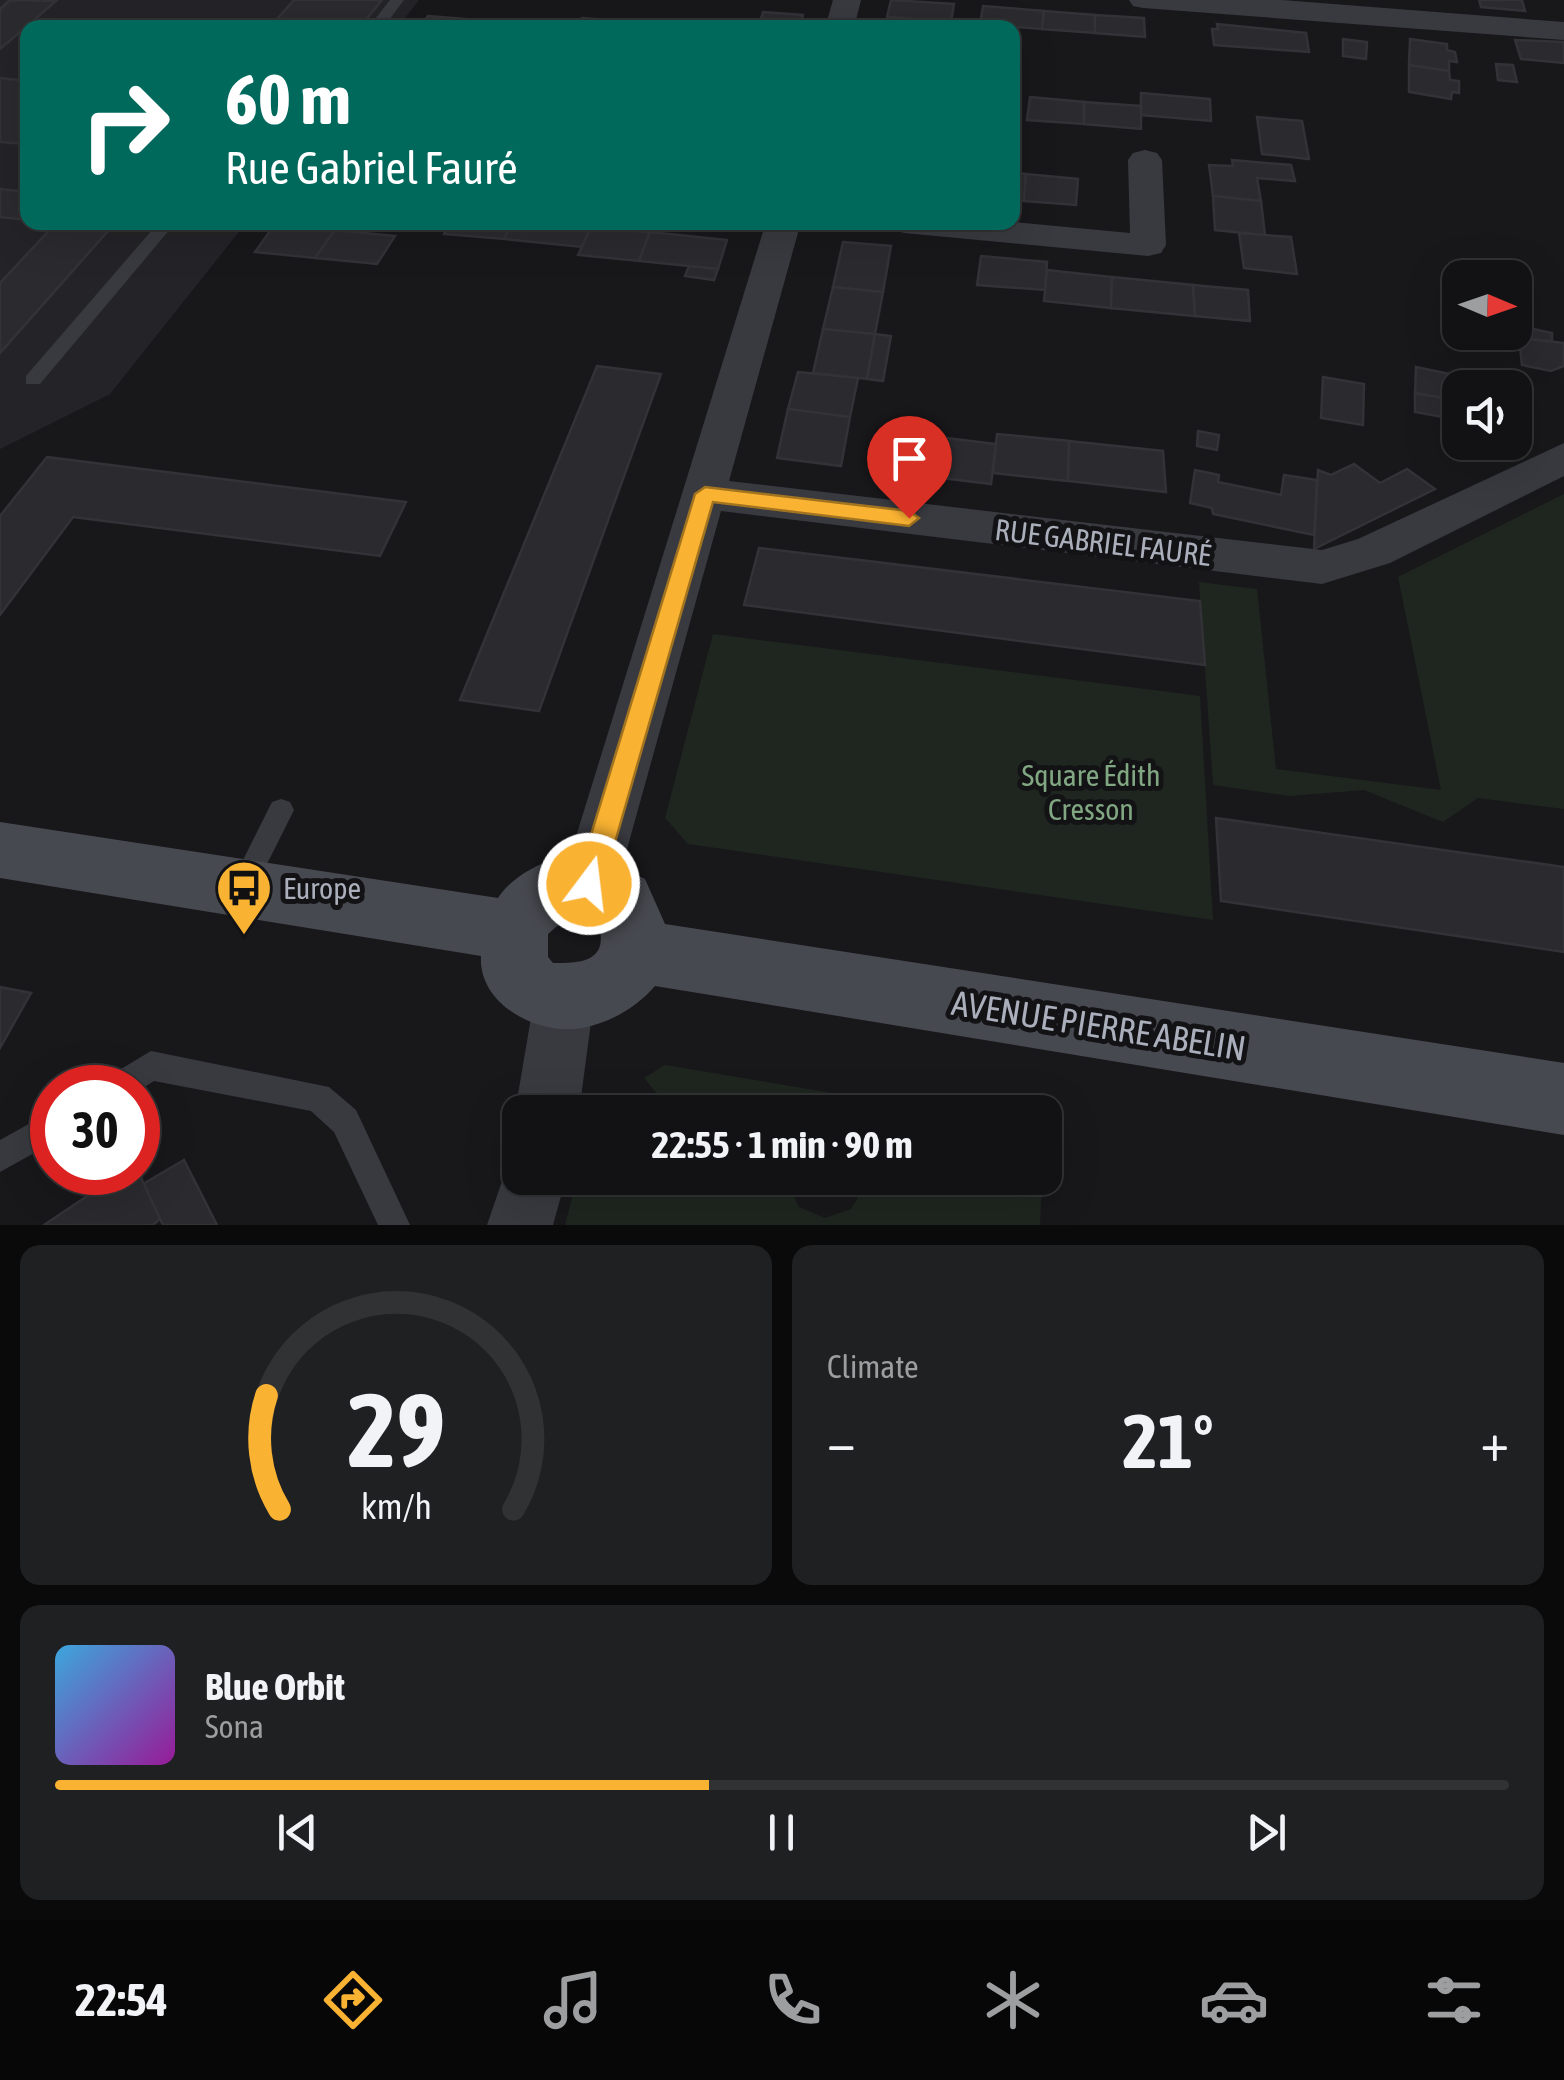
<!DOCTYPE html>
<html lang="en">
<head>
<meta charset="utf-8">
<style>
  :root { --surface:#121214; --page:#1f2022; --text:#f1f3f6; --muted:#9c9ea0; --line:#313234; --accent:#f9b232 }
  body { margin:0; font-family:"Asap Condensed",sans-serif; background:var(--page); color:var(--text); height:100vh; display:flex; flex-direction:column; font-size:38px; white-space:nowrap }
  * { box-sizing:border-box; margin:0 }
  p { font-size:32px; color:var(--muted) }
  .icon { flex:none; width:55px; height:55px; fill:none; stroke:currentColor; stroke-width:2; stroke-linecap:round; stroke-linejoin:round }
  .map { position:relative; height:1225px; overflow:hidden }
  .side { display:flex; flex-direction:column; gap:20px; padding:20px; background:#0a0a0b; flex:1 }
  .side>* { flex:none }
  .top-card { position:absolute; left:20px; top:20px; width:1000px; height:210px; border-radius:20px; box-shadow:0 10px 40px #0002,0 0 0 2px var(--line); background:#00695c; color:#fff; overflow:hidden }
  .needle { width:65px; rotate:92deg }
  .fabs { position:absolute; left:1442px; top:260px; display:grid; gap:20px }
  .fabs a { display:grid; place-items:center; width:90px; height:90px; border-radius:20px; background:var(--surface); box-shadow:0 10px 40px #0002,0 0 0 2px var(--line); font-size:50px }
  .speed { position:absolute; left:30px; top:1065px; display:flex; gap:20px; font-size:50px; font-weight:700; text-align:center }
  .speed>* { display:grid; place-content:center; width:130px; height:130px; border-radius:50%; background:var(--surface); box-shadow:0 10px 40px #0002,0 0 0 2px var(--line); line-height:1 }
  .speed .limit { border:15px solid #d22; background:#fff; color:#111 }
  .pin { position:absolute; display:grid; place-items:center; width:85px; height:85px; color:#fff; margin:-102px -42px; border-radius:50% 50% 50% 0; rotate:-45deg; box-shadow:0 0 10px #0007 }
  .pin .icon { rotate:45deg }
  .me { position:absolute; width:110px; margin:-55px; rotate:15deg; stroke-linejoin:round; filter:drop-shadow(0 0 8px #0008) }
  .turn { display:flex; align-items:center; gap:35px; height:210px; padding:0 40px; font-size:45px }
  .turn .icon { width:130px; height:130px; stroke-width:2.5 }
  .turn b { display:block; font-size:70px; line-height:85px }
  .big { font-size:75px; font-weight:700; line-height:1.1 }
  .side .card { flex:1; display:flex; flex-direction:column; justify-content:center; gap:15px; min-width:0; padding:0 35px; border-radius:20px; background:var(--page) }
  .side .dial { align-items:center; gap:0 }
  .dial svg { height:260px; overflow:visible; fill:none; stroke:var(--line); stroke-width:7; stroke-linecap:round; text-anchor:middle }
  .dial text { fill:var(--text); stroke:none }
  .song { display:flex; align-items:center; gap:30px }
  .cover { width:120px; height:120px; border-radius:15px; background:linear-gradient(135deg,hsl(200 70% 55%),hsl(300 70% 35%)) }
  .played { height:10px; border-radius:5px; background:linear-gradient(90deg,var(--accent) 45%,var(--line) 45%) }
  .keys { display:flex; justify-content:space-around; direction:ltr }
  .heat { display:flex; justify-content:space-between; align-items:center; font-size:55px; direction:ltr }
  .side .tiles { flex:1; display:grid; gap:20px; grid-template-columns:1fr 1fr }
  .card:last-child { grid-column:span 2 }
  .trip { position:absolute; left:502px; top:1095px; width:560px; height:100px; border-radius:20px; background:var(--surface); box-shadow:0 10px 40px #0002,0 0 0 2px var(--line); font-weight:700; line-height:100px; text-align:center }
  .tabs { display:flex; height:160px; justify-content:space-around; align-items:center; background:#070708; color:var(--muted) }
  .tabs .icon { width:70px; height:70px }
  .tabs .active { color:var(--accent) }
  .tabs b { font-size:45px; color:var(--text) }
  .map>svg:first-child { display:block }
  .built { fill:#242428 }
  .green { fill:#1e261f }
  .building { fill:#2b2b2f; stroke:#323237; stroke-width:2.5 }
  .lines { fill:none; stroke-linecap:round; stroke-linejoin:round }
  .lane { fill:#393a40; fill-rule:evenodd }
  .street { fill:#393a40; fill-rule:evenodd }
  .secondary { fill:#474950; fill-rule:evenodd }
  .route { fill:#f9b232; stroke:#a27420; stroke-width:2.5 }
  .labels { text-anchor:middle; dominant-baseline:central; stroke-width:10; stroke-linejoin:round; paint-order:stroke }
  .street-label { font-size:30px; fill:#aaafbb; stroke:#131316 }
  .park-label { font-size:30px; fill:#80a682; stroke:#131316 }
  .poi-label { font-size:30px; fill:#aaafbb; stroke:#131316; text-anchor:start }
  .near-street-label { font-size:35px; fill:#aaafbb; stroke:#131316 }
</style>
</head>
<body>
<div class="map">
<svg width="1564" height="1225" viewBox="0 0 1564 1225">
  <rect width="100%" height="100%" fill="#18181b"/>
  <path class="built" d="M 0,0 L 419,0 L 398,27 L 28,28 L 28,222 L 246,223 L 110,394 L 0,449 Z"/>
  <g class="green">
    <path d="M 1564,494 L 1564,809 L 1478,798 L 1443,822 L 1364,790 L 1290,796 L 1213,785 L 1199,582 L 1257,589 L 1276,769 L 1441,790 L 1398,577 Z"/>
    <path d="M 713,634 L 1200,696 L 1213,920 L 688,844 L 665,818 Z"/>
    <path d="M 665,1065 L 945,1112 L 672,1112 L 644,1078 Z"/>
    <path d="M 577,1178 L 773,1178 L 789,1186 L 799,1207 L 825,1218 L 851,1209 L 862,1191 L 860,1178 L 1042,1178 L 1040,1225 L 565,1225 Z"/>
  </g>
  <g class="building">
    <path d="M 10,0 L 56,1 L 0,49 L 0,9 Z"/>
    <path d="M 294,0 L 382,0 L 359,28 L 269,28 Z"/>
    <path d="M 891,0 L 954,4 L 951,22 L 887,17 Z"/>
    <path d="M 1479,0 L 1522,0 L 1525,11 L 1481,7 Z"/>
    <path d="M 983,6 L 1044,11 L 1042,29 L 980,24 Z"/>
    <path d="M 1044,11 L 1095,15 L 1095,33 L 1042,29 Z"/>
    <path d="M 763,12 L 803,15 L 800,28 L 758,28 Z"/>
    <path d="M 1095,15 L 1144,18 L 1145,37 L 1095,33 Z"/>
    <path d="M 428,16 L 480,20 L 475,28 L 419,28 Z"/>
    <path d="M 582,18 L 610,20 L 605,28 L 561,28 L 564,22 L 580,24 Z"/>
    <path d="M 1217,24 L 1306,33 L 1309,52 L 1214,45 L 1212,29 L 1218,29 Z"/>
    <path d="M 1343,39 L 1367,42 L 1366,59 L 1343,56 Z"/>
    <path d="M 1410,39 L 1447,44 L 1447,50 L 1455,52 L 1457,62 L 1449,61 L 1449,71 L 1409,65 Z"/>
    <path d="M 1515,40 L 1564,42 L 1564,63 L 1521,59 Z"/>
    <path d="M 1496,64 L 1513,65 L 1517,82 L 1498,80 Z"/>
    <path d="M 1409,65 L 1449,71 L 1450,80 L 1459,81 L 1459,93 L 1452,92 L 1451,99 L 1409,92 Z"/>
    <path d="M 0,78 L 28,81 L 25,144 L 0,142 Z"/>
    <path d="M 1141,93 L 1210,99 L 1211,121 L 1141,115 Z"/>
    <path d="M 1030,97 L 1084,102 L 1084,124 L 1027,120 Z"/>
    <path d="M 1084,102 L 1141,106 L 1141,129 L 1084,124 Z"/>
    <path d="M 1257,117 L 1302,121 L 1309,159 L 1262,154 Z"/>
    <path d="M 1232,160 L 1291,165 L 1295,181 L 1257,178 L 1261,201 L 1213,196 L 1209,165 L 1233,166 Z"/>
    <path d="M 1012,173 L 1026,174 L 1024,201 L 1012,200 Z"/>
    <path d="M 1026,174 L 1078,179 L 1076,205 L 1024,201 Z"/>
    <path d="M 0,189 L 28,192 L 28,220 L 0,217 Z"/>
    <path d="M 1213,196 L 1261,201 L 1265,235 L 1215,230 Z"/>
    <path d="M 57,222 L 116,222 L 0,353 L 0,283 Z"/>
    <path d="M 451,222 L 513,222 L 504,239 L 444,234 Z"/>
    <path d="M 513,222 L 593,222 L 582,247 L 504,239 Z"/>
    <path d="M 275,224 L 335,230 L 315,258 L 255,252 Z"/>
    <path d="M 591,227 L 621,230 L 650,232 L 639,261 L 578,255 Z"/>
    <path d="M 335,230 L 395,236 L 377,264 L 315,258 Z"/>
    <path d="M 650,232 L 689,236 L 727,240 L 718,269 L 639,261 Z"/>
    <path d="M 1239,233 L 1291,237 L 1297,274 L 1244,268 Z"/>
    <path d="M 843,242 L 891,246 L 883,292 L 833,287 Z"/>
    <path d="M 981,256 L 1047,262 L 1045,290 L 977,285 Z"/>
    <path d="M 689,266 L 718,269 L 714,280 L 685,276 Z"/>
    <path d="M 1047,270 L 1112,277 L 1111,308 L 1044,301 Z"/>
    <path d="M 1112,277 L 1193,285 L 1195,316 L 1111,308 Z"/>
    <path d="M 1193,285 L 1248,290 L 1250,321 L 1195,316 Z"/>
    <path d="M 833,287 L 883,292 L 875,334 L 823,329 Z"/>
    <path d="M 1515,325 L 1552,333 L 1552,344 L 1509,336 L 1515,332 Z"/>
    <path d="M 823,329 L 875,334 L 867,379 L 813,373 Z"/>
    <path d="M 875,334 L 891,336 L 883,381 L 867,379 Z"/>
    <path d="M 1519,338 L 1564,343 L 1564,366 L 1551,371 L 1522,365 Z"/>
    <path d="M 597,366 L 661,374 L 539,711 L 460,700 Z"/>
    <path d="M 1416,367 L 1494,383 L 1495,388 L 1460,388 L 1460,401 L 1415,393 Z"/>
    <path d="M 798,372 L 858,378 L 850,417 L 788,409 Z"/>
    <path d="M 1323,377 L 1364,384 L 1363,425 L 1321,418 Z"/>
    <path d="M 1415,393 L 1460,401 L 1460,420 L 1415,412 Z"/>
    <path d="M 788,409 L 850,417 L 841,466 L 777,458 Z"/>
    <path d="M 1198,431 L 1219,435 L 1217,450 L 1197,446 Z"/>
    <path d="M 997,434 L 1069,441 L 1068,481 L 993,473 Z"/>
    <path d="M 923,435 L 996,444 L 991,484 L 916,475 Z"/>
    <path d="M 1069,441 L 1163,451 L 1166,492 L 1068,481 Z"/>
    <path d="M 47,457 L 406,502 L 380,556 L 73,517 L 0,615 L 0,516 Z"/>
    <path d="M 1354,464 L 1380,483 L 1407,469 L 1435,489 L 1314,549 L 1318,470 L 1331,475 Z"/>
    <path d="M 1195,470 L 1219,475 L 1218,482 L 1281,495 L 1284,475 L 1317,480 L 1314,535 L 1213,514 L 1212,508 L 1190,503 Z"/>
    <path d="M 759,548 L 1200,601 L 1205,665 L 744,605 Z"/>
    <path d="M 1216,818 L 1564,867 L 1564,952 L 1221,901 Z"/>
    <path d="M 0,987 L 31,993 L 0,1048 Z"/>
    <path d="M 184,1160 L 217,1225 L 163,1225 L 143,1184 Z"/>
    <path d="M 138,1171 L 160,1219 L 153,1225 L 44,1225 L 123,1172 Z"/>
  </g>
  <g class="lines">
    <g class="lane">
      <path d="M 390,0 L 404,0 L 383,28 L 368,28 Z"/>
      <path d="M 159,222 L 176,222 L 40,384 L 26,384 L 26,376 Z"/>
      <path d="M 281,799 L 290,802 L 294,810 L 252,894 L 243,898 L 234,894 L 230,886 L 272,802 Z"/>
      <path d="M 151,1051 L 329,1087 L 356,1110 L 410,1225 L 378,1225 L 334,1132 L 311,1111 L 154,1081 L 138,1091 L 138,1088 L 101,1088 L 106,1078 Z"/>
      <path d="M 52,1111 L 52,1143 L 0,1172 L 0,1140 Z"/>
    </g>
    <g class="street">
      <path d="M 833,0 L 861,0 L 854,28 L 825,28 Z"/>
      <path d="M 1129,0 L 1282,0 L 1564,22 L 1564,40 L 1143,8 L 1133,6 Z"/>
      <path d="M 1145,150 L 1157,153 L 1162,160 L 1166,245 L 1161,253 L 1148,256 L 904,233 L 892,229 L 887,222 L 1012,222 L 1130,233 L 1128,160 L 1133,153 Z"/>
      <path d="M 766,222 L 801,222 L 729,481 L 1322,550 L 1358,539 L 1564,443 L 1564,476 L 1390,563 L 1322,584 L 721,511 L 617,885 L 609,903 L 589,910 L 569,903 L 561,885 Z"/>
      <path d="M 564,971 L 585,980 L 594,1000 L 579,1112 L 520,1112 L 520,1123 L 515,1112 L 534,1000 L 543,980 Z"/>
      <path d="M 520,1151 L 520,1178 L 566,1178 L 553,1225 L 487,1225 L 511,1155 Z"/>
    </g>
    <path class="secondary" d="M 0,822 L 498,898 C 514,873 556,852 587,856 C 606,858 627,871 645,879 L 665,924 L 1564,1063 L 1564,1135 L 655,986 C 637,1007 610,1023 582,1028 C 539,1036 478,1005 481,956 L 0,878 ZM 571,914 L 597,920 C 611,959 585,964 553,963 L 548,957 L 548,934 Z"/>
  </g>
  <path class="route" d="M 705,487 L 909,511 L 919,518 L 909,526 L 713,502 L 603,884 L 599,893 L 589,897 L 580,893 L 576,884 L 695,494 Z"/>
  <defs>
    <g id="bus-pin" transform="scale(2.875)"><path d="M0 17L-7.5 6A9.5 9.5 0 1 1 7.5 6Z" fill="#f9b232" stroke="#131316"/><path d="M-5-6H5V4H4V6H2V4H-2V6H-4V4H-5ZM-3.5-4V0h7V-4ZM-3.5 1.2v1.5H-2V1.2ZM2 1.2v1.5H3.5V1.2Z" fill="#111"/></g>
  </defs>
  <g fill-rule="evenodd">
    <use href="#bus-pin" x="244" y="888"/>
  </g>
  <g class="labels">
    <g class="street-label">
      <text transform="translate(1103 542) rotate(7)">RUE GABRIEL FAURÉ</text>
    </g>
    <g class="park-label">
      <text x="1091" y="775">Square Édith<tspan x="1091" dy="34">Cresson</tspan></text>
    </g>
    <g class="poi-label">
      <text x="283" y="888">Europe</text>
    </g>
    <g class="near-street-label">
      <text transform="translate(1099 1025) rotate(9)">AVENUE PIERRE ABELIN</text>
    </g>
  </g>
</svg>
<div class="fabs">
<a><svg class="needle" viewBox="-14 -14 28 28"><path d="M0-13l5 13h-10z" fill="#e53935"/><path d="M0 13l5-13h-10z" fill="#9c9ea0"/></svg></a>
<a><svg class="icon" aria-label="sound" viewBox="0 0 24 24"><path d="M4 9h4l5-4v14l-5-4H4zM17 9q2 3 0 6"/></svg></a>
</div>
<div class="speed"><div class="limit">30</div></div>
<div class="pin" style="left:909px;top:518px;background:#d93025"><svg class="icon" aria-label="arrive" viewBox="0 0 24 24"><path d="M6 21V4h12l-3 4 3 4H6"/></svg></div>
<svg class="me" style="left:589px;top:884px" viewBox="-20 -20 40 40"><circle r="17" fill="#f9b232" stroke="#fff" stroke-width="3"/><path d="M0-11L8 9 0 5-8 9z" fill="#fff"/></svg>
<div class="trip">22:55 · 1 min · 90 m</div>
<div class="top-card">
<div class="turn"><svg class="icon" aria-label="right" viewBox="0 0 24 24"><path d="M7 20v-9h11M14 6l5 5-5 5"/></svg><div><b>60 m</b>Rue Gabriel Fauré</div></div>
</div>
</div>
<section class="side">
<div class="tiles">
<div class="card dial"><svg viewBox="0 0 100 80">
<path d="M14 69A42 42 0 1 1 86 69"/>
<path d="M14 69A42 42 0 0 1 10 34" stroke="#f9b232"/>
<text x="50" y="56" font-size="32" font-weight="700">29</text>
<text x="50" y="72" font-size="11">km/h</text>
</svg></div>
<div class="card"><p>Climate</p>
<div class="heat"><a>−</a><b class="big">21°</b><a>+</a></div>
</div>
<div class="card">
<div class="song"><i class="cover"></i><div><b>Blue Orbit</b><p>Sona</p></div></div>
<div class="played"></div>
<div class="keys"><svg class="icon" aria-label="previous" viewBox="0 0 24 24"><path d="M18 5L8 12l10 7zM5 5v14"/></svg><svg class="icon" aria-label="pause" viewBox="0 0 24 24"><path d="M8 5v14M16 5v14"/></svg><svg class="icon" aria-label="next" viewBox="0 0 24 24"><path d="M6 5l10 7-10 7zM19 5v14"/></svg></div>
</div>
</div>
</section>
<nav class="tabs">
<b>22:54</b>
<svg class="icon active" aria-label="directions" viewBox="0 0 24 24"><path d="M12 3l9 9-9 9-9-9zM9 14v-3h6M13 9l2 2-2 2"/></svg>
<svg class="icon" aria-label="music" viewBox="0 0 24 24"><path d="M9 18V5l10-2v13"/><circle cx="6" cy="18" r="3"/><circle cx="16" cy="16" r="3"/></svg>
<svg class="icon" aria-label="phone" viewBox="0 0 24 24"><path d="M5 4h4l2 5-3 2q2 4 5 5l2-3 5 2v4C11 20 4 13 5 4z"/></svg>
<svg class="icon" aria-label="climate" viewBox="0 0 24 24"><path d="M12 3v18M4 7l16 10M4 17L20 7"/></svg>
<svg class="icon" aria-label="car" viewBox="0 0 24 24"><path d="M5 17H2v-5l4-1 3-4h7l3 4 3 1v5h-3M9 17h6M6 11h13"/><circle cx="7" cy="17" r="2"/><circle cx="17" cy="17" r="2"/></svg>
<svg class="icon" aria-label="filters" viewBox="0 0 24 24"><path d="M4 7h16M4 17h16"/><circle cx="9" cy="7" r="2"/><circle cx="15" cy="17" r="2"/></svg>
</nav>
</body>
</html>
